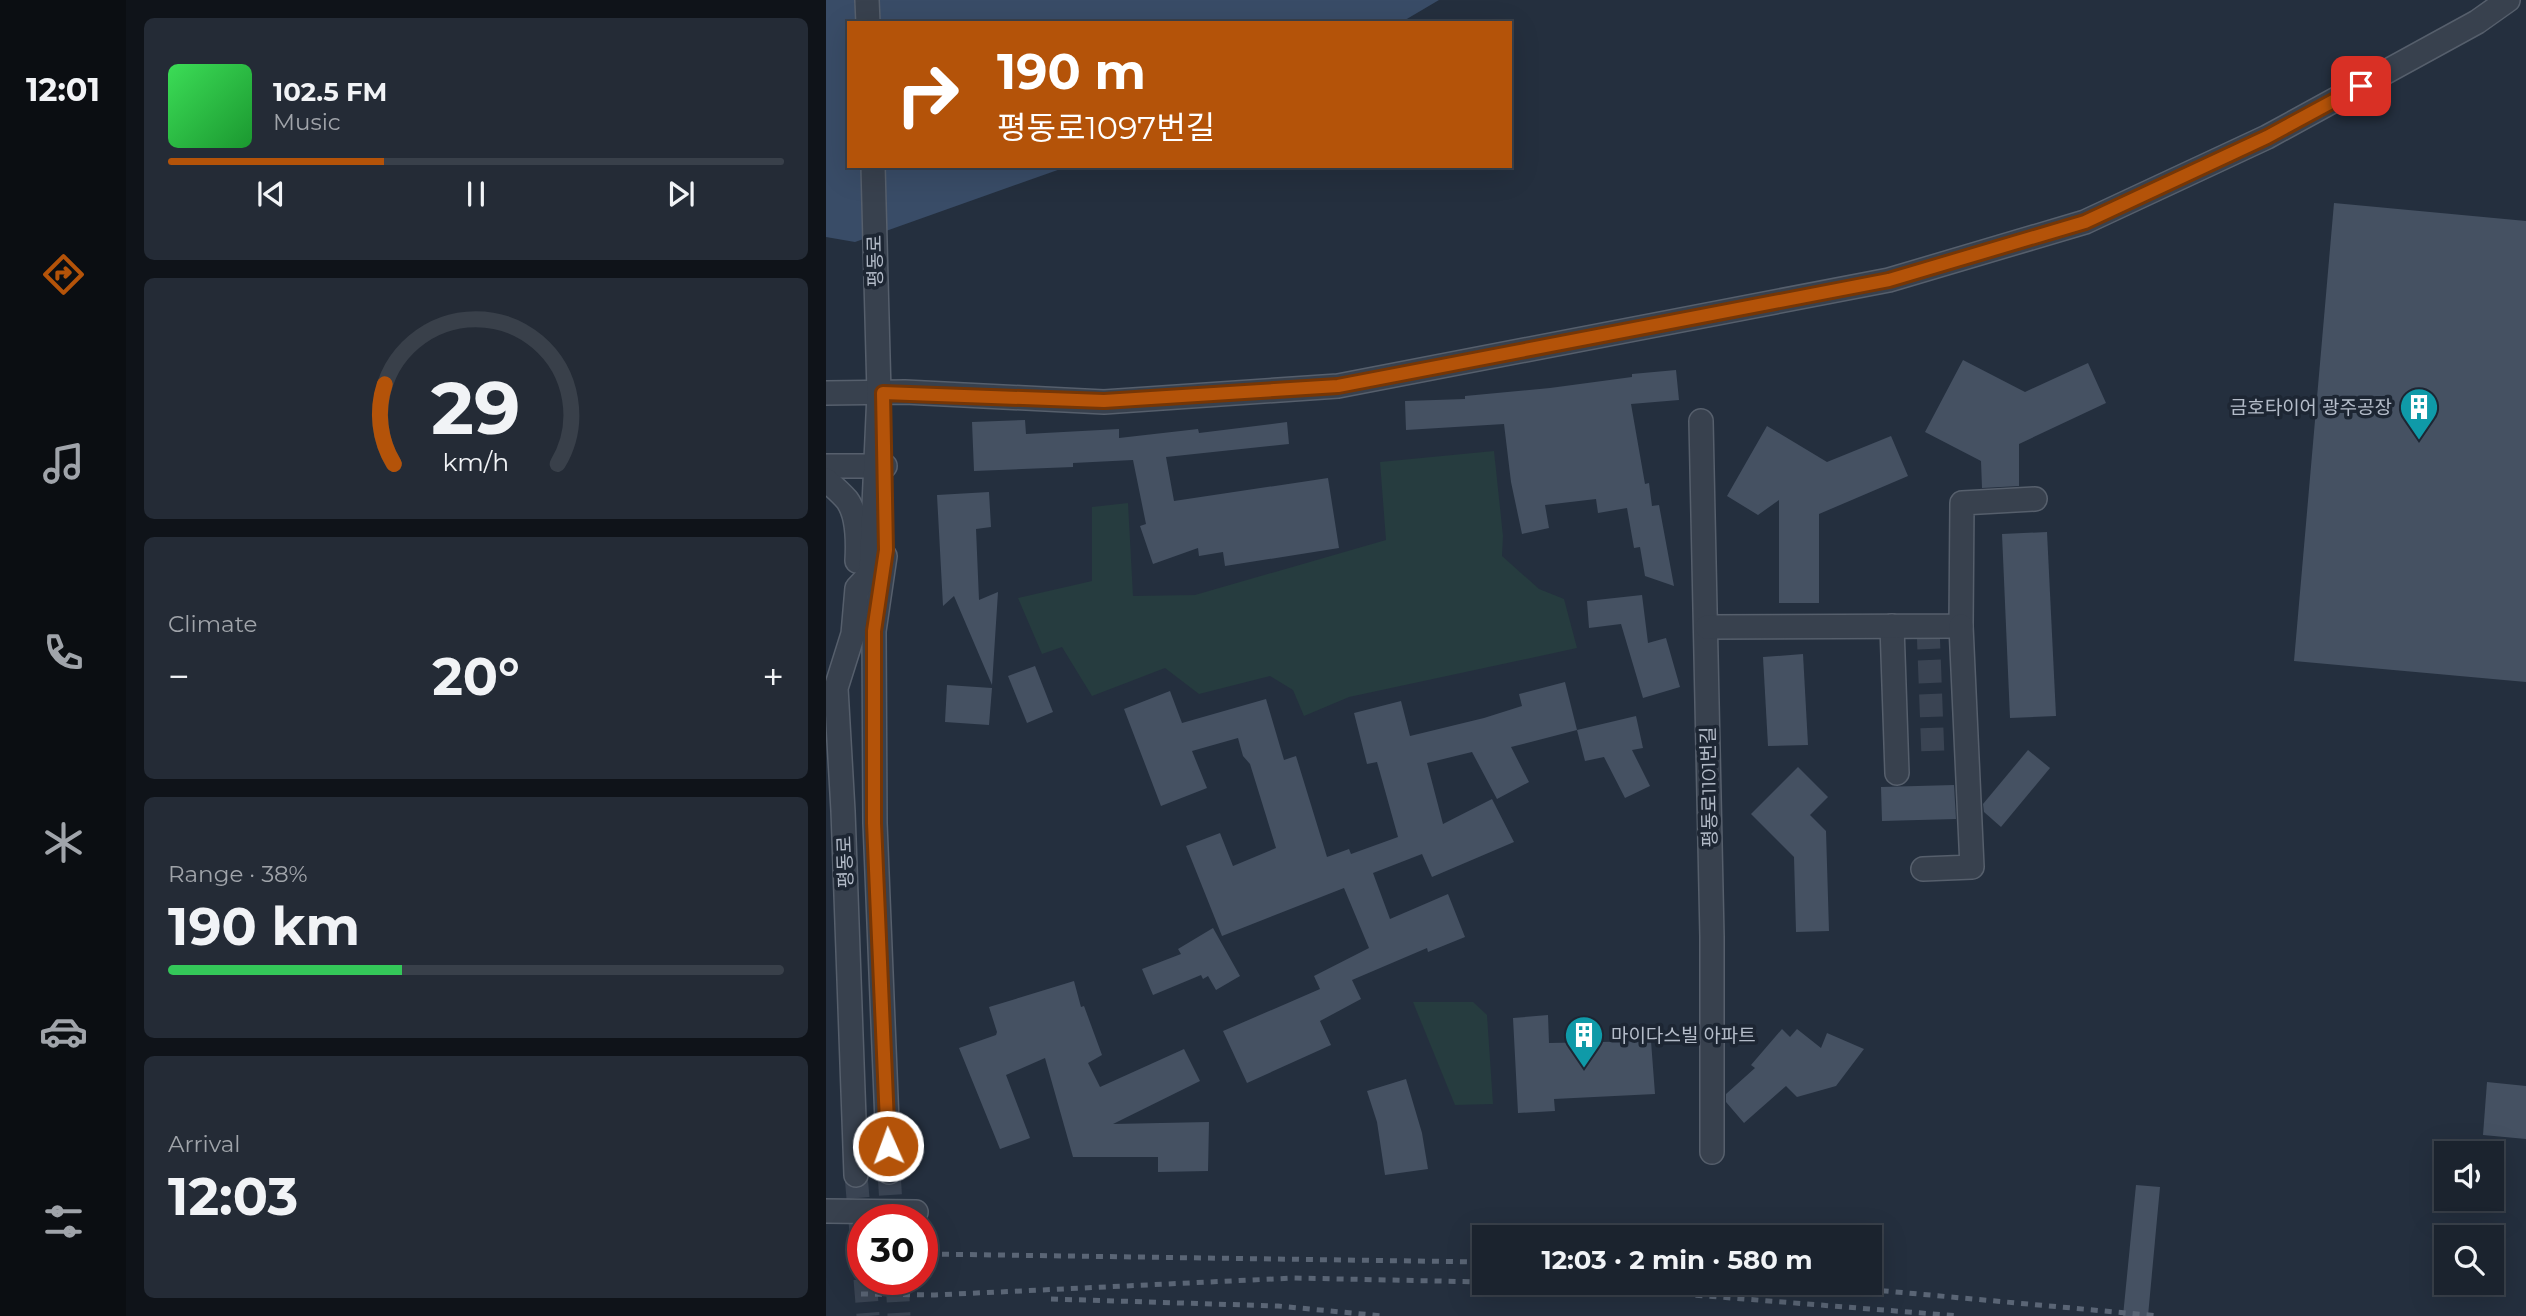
<!DOCTYPE html>
<html lang="en">
<head>
<meta charset="utf-8">
<style>
  :root { --surface:#1b232e; --page:#242b36; --text:#f1f3f6; --muted:#a0a4aa; --line:#39404a; --accent:#b45309 }
  body { margin:0; font-family:Montserrat,"Noto Sans KR",sans-serif; background:var(--page); color:var(--text); height:100vh; display:flex; flex-direction:column; font-size:26px; white-space:nowrap }
  * { box-sizing:border-box; margin:0 }
  p { font-size:23px; color:var(--muted) }
  .icon { flex:none; width:38px; height:38px; fill:none; stroke:currentColor; stroke-width:2; stroke-linecap:round; stroke-linejoin:round }
  .map { position:relative; flex:1; overflow:hidden }
  .sheet { display:flex; flex-direction:column; gap:18px; padding:18px; background:#0f1319; width:700px }
  .sheet>* { flex:none }
  .top-card { position:absolute; left:21px; top:21px; width:665px; height:147px; border-radius:0px; box-shadow:0 7px 28px #0002,0 0 0 2px var(--line); background:#b45309; color:#fff; overflow:hidden }
  .controls { position:absolute; left:1608px; top:1141px; display:grid; gap:14px }
  .controls a { display:grid; place-items:center; width:70px; height:70px; border-radius:0px; background:var(--surface); box-shadow:0 7px 28px #0002,0 0 0 2px var(--line); font-size:35px }
  .speed { position:absolute; left:21px; top:1204px; display:flex; gap:14px; font-size:35px; font-weight:700; text-align:center }
  .speed>* { display:grid; place-content:center; width:91px; height:91px; border-radius:50%; background:var(--surface); box-shadow:0 7px 28px #0002,0 0 0 2px var(--line); line-height:1 }
  .speed .limit { border:10px solid #d22; background:#fff; color:#111 }
  .pin { position:absolute; display:grid; place-items:center; width:60px; height:60px; color:#fff; margin:-30px; border-radius:14px; box-shadow:0 4px 10px #0006 }
  .me { position:absolute; width:77px; margin:-38px; rotate:358deg; stroke-linejoin:round; filter:drop-shadow(0 0 5px #0008) }
  .turn { display:flex; align-items:center; gap:24px; height:147px; padding:0 35px; font-size:32px }
  .turn .icon { width:91px; height:91px; stroke-width:2.5 }
  .turn b { display:block; font-size:49px; line-height:60px }
  .big { font-size:52px; font-weight:700; line-height:1.1 }
  .sheet .tile { flex:1; display:flex; flex-direction:column; justify-content:center; gap:10px; min-width:0; padding:0 24px; border-radius:10px; background:var(--page) }
  .sheet .dial { align-items:center; gap:0 }
  .dial svg { height:182px; overflow:visible; fill:none; stroke:var(--line); stroke-width:7; stroke-linecap:round; text-anchor:middle }
  .dial text { fill:var(--text); stroke:none }
  .song { display:flex; align-items:center; gap:21px }
  .cover { width:84px; height:84px; border-radius:10px; background:linear-gradient(135deg,hsl(130 70% 55%),hsl(130 70% 35%)) }
  .played { height:7px; border-radius:4px; background:linear-gradient(90deg,var(--accent) 35%,var(--line) 35%) }
  .keys { display:flex; justify-content:space-around; direction:ltr }
  .heat { display:flex; justify-content:space-between; align-items:center; font-size:38px; direction:ltr }
  .charge { height:10px; border-radius:5px; background:linear-gradient(90deg,#34c759 38%,var(--line) 0) }
  .trip { position:absolute; left:646px; top:1225px; width:410px; height:70px; border-radius:0px; background:var(--surface); box-shadow:0 7px 28px #0002,0 0 0 2px var(--line); font-weight:700; line-height:70px; text-align:center }
  main { display:flex; flex:1; min-height:0 }
  .tabs { display:flex; flex-direction:column; width:126px; justify-content:space-around; align-items:center; background:#0b0e12; color:var(--muted) }
  .tabs .icon { width:49px; height:49px }
  .tabs .on { color:var(--accent) }
  .tabs b { font-size:32px; color:var(--text) }
  .map>svg:first-child { display:block }
  .green { fill:#263c3f }
  .water { fill:#394c67 }
  .building { fill:#455162 }
  .lines { fill:none; stroke-linecap:round; stroke-linejoin:round }
  .minor-tunnel { stroke:#3a4453; stroke-width:23; stroke-dasharray:23 11; stroke-linecap:butt }
  .minor-casing { stroke:#565f6c; stroke-width:26 }
  .minor { stroke:#38414e; stroke-width:23 }
  .rail { stroke:#5a6575; stroke-width:5; stroke-dasharray:7 7; stroke-linecap:butt }
  .route-casing { stroke:#753606; stroke-width:18 }
  .route { stroke:#b45309; stroke-width:12 }
  .labels { text-anchor:middle; dominant-baseline:central; stroke-width:7; stroke-linejoin:round; paint-order:stroke }
  .street-label { font-size:19px; fill:#b4bcc9; stroke:#1d2633 }
  .poi-label { font-size:19px; fill:#b4bcc9; stroke:#1d2633; text-anchor:end }
</style>
</head>
<body>
<main>
<nav class="tabs">
<b>12:01</b>
<svg class="icon on" aria-label="directions" viewBox="0 0 24 24"><path d="M12 3l9 9-9 9-9-9zM9 14v-3h6M13 9l2 2-2 2"/></svg>
<svg class="icon" aria-label="music" viewBox="0 0 24 24"><path d="M9 18V5l10-2v13"/><circle cx="6" cy="18" r="3"/><circle cx="16" cy="16" r="3"/></svg>
<svg class="icon" aria-label="phone" viewBox="0 0 24 24"><path d="M5 4h4l2 5-3 2q2 4 5 5l2-3 5 2v4C11 20 4 13 5 4z"/></svg>
<svg class="icon" aria-label="climate" viewBox="0 0 24 24"><path d="M12 3v18M4 7l16 10M4 17L20 7"/></svg>
<svg class="icon" aria-label="car" viewBox="0 0 24 24"><path d="M5 17H2v-5l4-1 3-4h7l3 4 3 1v5h-3M9 17h6M6 11h13"/><circle cx="7" cy="17" r="2"/><circle cx="17" cy="17" r="2"/></svg>
<svg class="icon" aria-label="filters" viewBox="0 0 24 24"><path d="M4 7h16M4 17h16"/><circle cx="9" cy="7" r="2"/><circle cx="15" cy="17" r="2"/></svg>
</nav>
<section class="sheet">
<div class="tile">
<div class="song"><i class="cover"></i><div><b>102.5 FM</b><p>Music</p></div></div>
<div class="played"></div>
<div class="keys"><svg class="icon" aria-label="previous" viewBox="0 0 24 24"><path d="M18 5L8 12l10 7zM5 5v14"/></svg><svg class="icon" aria-label="pause" viewBox="0 0 24 24"><path d="M8 5v14M16 5v14"/></svg><svg class="icon" aria-label="next" viewBox="0 0 24 24"><path d="M6 5l10 7-10 7zM19 5v14"/></svg></div>
</div>
<div class="tile dial"><svg viewBox="0 0 100 80">
<path d="M14 69A42 42 0 1 1 86 69"/>
<path d="M14 69A42 42 0 0 1 10 34" stroke="#b45309"/>
<text x="50" y="56" font-size="32" font-weight="700">29</text>
<text x="50" y="72" font-size="11">km/h</text>
</svg></div>
<div class="tile"><p>Climate</p>
<div class="heat"><a>−</a><b class="big">20°</b><a>+</a></div>
</div>
<div class="tile"><p>Range · 38%</p><b class="big">190 km</b><div class="charge"></div></div>
<div class="tile"><p>Arrival</p><b class="big">12:03</b></div>
</section>
<div class="map">
<svg width="1700" height="1316" viewBox="0 0 1700 1316">
  <rect width="100%" height="100%" fill="#242f3e"/>
  <g class="green">
    <path d="M 668,451 L 677,536 L 676,556 L 713,589 L 738,599 L 751,648 L 523,697 L 478,716 L 467,690 L 444,676 L 373,694 L 339,668 L 266,696 L 236,647 L 216,654 L 192,598 L 266,581 L 266,507 L 302,503 L 307,596 L 369,595 L 560,540 L 554,462 Z"/>
    <path d="M 587,1002 L 647,1002 L 661,1015 L 667,1104 L 629,1105 Z"/>
  </g>
  <path class="water" d="M 0,0 L 613,0 L 574,23 L 23,23 L 23,166 L 243,166 L 29,242 L 0,237 Z"/>
  <g class="building">
    <path d="M 1508,203 L 1700,221 L 1700,682 L 1468,661 Z"/>
    <path d="M 1137,360 L 1199,392 L 1262,363 L 1280,403 L 1193,444 L 1193,486 L 1156,488 L 1155,461 L 1099,432 Z"/>
    <path d="M 850,370 L 853,400 L 805,404 L 819,484 L 823,483 L 826,506 L 833,505 L 848,586 L 819,576 L 814,547 L 808,548 L 801,508 L 772,513 L 770,499 L 719,505 L 723,528 L 696,534 L 685,482 L 678,424 L 580,430 L 579,401 L 639,399 L 639,396 L 724,388 L 806,377 L 806,374 Z"/>
    <path d="M 199,420 L 200,434 L 293,429 L 293,438 L 372,429 L 373,433 L 461,422 L 463,444 L 340,457 L 348,501 L 502,478 L 513,548 L 399,566 L 397,552 L 373,556 L 372,548 L 327,564 L 314,526 L 320,524 L 307,460 L 247,463 L 247,467 L 148,471 L 146,422 Z"/>
    <path d="M 941,426 L 1001,462 L 1065,436 L 1082,476 L 993,514 L 993,603 L 953,603 L 953,500 L 932,515 L 901,496 Z"/>
    <path d="M 163,492 L 165,527 L 150,529 L 153,600 L 172,592 L 166,685 L 128,596 L 117,606 L 111,495 Z"/>
    <path d="M 1221,532 L 1230,716 L 1184,718 L 1176,534 Z"/>
    <path d="M 816,595 L 822,643 L 840,638 L 854,687 L 817,698 L 795,624 L 763,628 L 761,601 Z"/>
    <path d="M 977,654 L 982,745 L 942,746 L 937,657 Z"/>
    <path d="M 209,666 L 227,712 L 201,723 L 182,676 Z"/>
    <path d="M 739,682 L 751,730 L 685,747 L 703,782 L 671,799 L 646,752 L 601,763 L 617,824 L 666,799 L 688,842 L 606,877 L 596,854 L 547,873 L 564,919 L 622,894 L 639,937 L 602,952 L 601,948 L 526,980 L 535,999 L 494,1021 L 505,1045 L 421,1083 L 397,1031 L 494,989 L 488,976 L 543,948 L 518,888 L 396,936 L 360,846 L 394,833 L 407,866 L 450,848 L 424,764 L 417,756 L 412,738 L 366,751 L 381,788 L 335,806 L 298,709 L 344,691 L 356,723 L 440,699 L 458,760 L 470,756 L 501,857 L 523,849 L 525,854 L 572,837 L 551,762 L 541,764 L 528,713 L 575,701 L 584,736 L 658,718 L 696,706 L 693,694 Z"/>
    <path d="M 121,685 L 166,688 L 163,725 L 119,722 Z"/>
    <path d="M 810,716 L 817,748 L 806,750 L 824,786 L 799,798 L 778,757 L 759,761 L 751,730 Z"/>
    <path d="M 1202,750 L 1224,768 L 1175,827 L 1158,812 L 1157,804 Z"/>
    <path d="M 972,767 L 1002,797 L 984,815 L 1000,831 L 1003,931 L 970,932 L 968,857 L 925,814 Z"/>
    <path d="M 1128,785 L 1130,819 L 1056,821 L 1055,787 Z"/>
    <path d="M 387,928 L 414,976 L 390,990 L 382,976 L 377,979 L 375,975 L 327,995 L 316,969 L 355,954 L 352,949 Z"/>
    <path d="M 248,981 L 255,1007 L 258,1006 L 276,1055 L 262,1063 L 274,1087 L 358,1049 L 374,1081 L 287,1124 L 383,1122 L 382,1171 L 332,1172 L 332,1157 L 247,1157 L 219,1058 L 180,1075 L 204,1138 L 174,1149 L 133,1048 L 170,1035 L 171,1032 L 163,1007 Z"/>
    <path d="M 722,1015 L 723,1043 L 825,1041 L 829,1094 L 728,1099 L 729,1111 L 692,1113 L 687,1018 Z"/>
    <path d="M 956,1029 L 964,1037 L 971,1029 L 995,1048 L 1001,1033 L 1038,1049 L 1010,1086 L 971,1097 L 960,1086 L 918,1123 L 900,1102 L 900,1094 L 929,1068 L 925,1065 Z"/>
    <path d="M 580,1079 L 596,1133 L 602,1169 L 559,1175 L 551,1122 L 541,1091 Z"/>
    <path d="M 1661,1082 L 1700,1086 L 1700,1139 L 1657,1135 Z"/>
    <path d="M 1310,1185 L 1334,1187 L 1322,1316 L 1297,1316 Z"/>
  </g>
  <g class="lines">
    <g class="minor-tunnel">
      <path d="M 1102,626 L 1107,757"/>
      <path d="M 63,1172 L 66,1220"/>
      <path d="M 30,1175 L 37,1256"/>
      <path d="M 39,1279 L 42,1316"/>
      <path d="M 71,1279 L 73,1316"/>
    </g>
    <g class="minor-casing">
      <g id="minor">
        <path d="M 41,0 L 42,23"/>
        <path d="M 0,393 L 79,392 L 278,402 L 512,386 L 1063,280 L 1259,222 L 1441,137 L 1651,22 L 1682,0"/>
        <path d="M 875,421 L 886,937 L 886,1152"/>
        <path d="M 0,466 L 59,466"/>
        <path d="M 0,480 C 7,486 15,493 21,500 C 32,515 32,543 31,561"/>
        <path d="M 59,556 L 48,631 L 49,823 L 63,1172"/>
        <path d="M 1066,626 L 1071,773"/>
        <path d="M 881,627 L 1135,626 L 1136,503 L 1209,499"/>
        <path d="M 1097,869 L 1146,867 L 1135,626"/>
        <path d="M 30,1175 L 17,811 L 10,688 L 27,634 L 31,588 L 45,573 L 53,393 L 47,166"/>
        <path d="M 0,1211 L 90,1212"/>
      </g>
    </g>
    <use href="#minor" class="minor"/>
    <g class="rail">
      <path d="M 102,1254 L 658,1262"/>
      <path d="M 716,1283 L 1133,1316"/>
      <path d="M 972,1283 L 1333,1316"/>
      <path d="M 35,1294 L 109,1295 L 468,1278 L 658,1282"/>
      <path d="M 225,1299 L 452,1306 L 557,1316"/>
    </g>
  </g>
  <g class="lines">
    <g class="route-casing">
      <path id="route" d="M 62,1146 L 48,823 L 48,631 L 60,550 L 57,393 L 278,401 L 512,386 L 1063,280 L 1259,222 L 1441,137 L 1535,86"/>
    </g>
    <use href="#route" class="route"/>
  </g>
  <defs>
    <g id="building-pin" transform="scale(2.0125)"><path d="M0 17L-7.5 6A9.5 9.5 0 1 1 7.5 6Z" fill="#0f9aa8" stroke="#1d2633"/><path d="M-4-6H4V6H1V3H-1V6H-4ZM-2.5-4.3h1.7v1.8h-1.7ZM.8-4.3h1.7v1.8H.8ZM-2.5-1h1.7V.8h-1.7ZM.8-1h1.7V.8H.8Z" fill="#fff"/></g>
  </defs>
  <g fill-rule="evenodd">
    <use href="#building-pin" x="1593" y="407"/>
    <use href="#building-pin" x="758" y="1035"/>
  </g>
  <g class="labels">
    <g class="street-label">
      <text transform="translate(49 261) rotate(-91)">평동로</text>
      <text transform="translate(883 787) rotate(-91)">평동로1101번길</text>
      <text transform="translate(19 862) rotate(-92)">평동로</text>
    </g>
    <g class="poi-label">
      <text x="1566" y="407">금호타이어 광주공장</text>
      <text x="785" y="1035" text-anchor="start">마이다스빌 아파트</text>
    </g>
  </g>
</svg>
<div class="controls">
<a><svg class="icon" aria-label="sound" viewBox="0 0 24 24"><path d="M4 9h4l5-4v14l-5-4H4zM17 9q2 3 0 6"/></svg></a>
<a><svg class="icon" aria-label="search" viewBox="0 0 24 24"><circle cx="10" cy="10" r="6"/><path d="M15 15l6 6"/></svg></a>
</div>
<div class="speed"><div class="limit">30</div></div>
<div class="pin" style="left:1535px;top:86px;background:#d93025"><svg class="icon" aria-label="arrive" viewBox="0 0 24 24"><path d="M6 21V4h12l-3 4 3 4H6"/></svg></div>
<svg class="me" style="left:62px;top:1146px" viewBox="-20 -20 40 40"><circle r="17" fill="#b45309" stroke="#fff" stroke-width="3"/><path d="M0-11L8 9 0 5-8 9z" fill="#fff"/></svg>
<div class="trip">12:03 · 2 min · 580 m</div>
<div class="top-card">
<div class="turn"><svg class="icon" aria-label="right" viewBox="0 0 24 24"><path d="M7 20v-9h11M14 6l5 5-5 5"/></svg><div><b>190 m</b>평동로1097번길</div></div>
</div>
</div>
</main>
</body>
</html>
